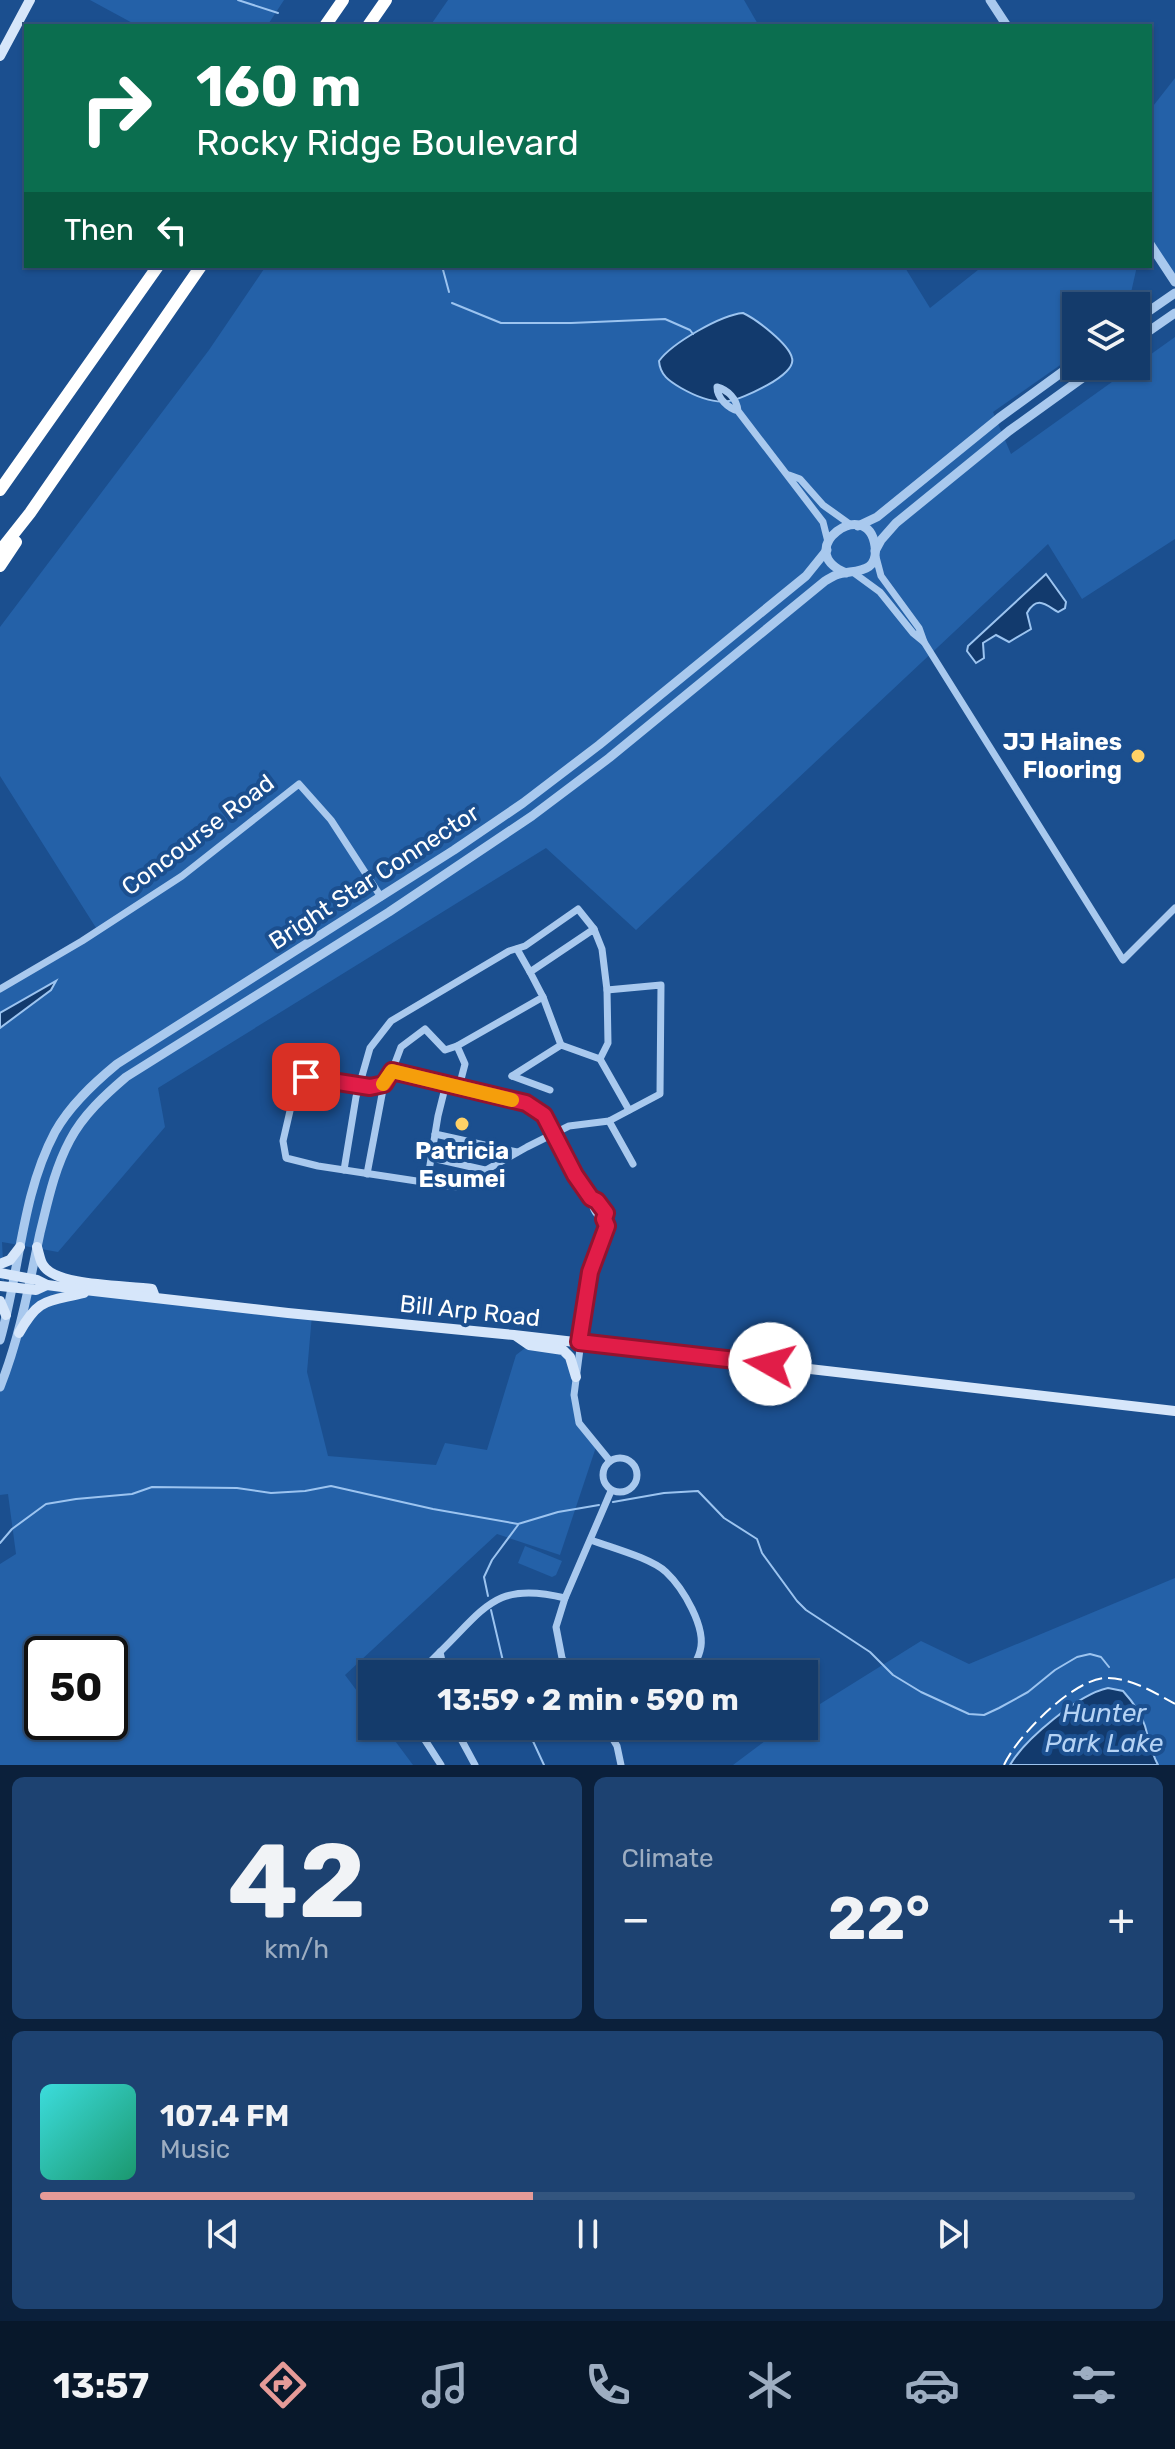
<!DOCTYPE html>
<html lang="en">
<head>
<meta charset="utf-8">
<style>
  :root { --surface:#143b6b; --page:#1d4271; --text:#f1f3f6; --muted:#9dadc1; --line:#33557e; --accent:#e69b98 }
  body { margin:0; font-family:Rubik,sans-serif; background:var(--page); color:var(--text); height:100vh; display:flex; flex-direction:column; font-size:30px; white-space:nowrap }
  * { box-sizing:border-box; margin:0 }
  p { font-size:26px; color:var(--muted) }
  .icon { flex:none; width:44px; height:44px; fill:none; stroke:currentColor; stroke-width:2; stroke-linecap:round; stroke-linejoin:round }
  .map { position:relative; height:1765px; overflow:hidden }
  .sheet { display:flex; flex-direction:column; gap:12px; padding:12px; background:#0b203b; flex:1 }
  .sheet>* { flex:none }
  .banner { position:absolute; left:24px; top:24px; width:1128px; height:244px; border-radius:0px; box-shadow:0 2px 6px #0004,0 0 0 2px var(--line); background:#0b6e4f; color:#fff; overflow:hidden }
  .tools { position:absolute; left:1062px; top:292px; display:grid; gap:16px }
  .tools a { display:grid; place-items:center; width:88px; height:88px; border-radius:0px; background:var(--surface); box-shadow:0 2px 6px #0004,0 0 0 2px var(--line); font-size:40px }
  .speed { position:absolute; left:24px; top:1636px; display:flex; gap:16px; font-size:40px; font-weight:700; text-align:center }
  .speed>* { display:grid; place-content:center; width:104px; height:104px; border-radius:50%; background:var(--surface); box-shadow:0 2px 6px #0004,0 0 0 2px var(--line); line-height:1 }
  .speed .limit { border:4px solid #111; border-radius:12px; background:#fff; color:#111 }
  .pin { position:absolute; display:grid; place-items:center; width:68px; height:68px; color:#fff; margin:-34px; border-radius:16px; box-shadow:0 4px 12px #0006 }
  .me { position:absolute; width:88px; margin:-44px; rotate:277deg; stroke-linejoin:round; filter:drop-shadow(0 0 6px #0008) }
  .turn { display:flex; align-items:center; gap:28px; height:168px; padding:0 40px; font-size:36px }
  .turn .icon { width:104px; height:104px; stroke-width:2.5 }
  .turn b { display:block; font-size:56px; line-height:68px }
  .then { display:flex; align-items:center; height:76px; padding:0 40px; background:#0003; gap:16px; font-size:30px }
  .big { font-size:60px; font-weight:700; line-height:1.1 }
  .sheet .card { flex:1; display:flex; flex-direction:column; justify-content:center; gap:12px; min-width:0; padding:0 28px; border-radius:12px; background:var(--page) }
  .sheet .dial { align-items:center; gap:0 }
  .dial b { font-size:104px; line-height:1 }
  .song { display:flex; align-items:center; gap:24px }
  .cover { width:96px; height:96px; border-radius:12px; background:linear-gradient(135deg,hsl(180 70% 55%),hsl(160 70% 35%)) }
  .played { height:8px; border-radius:4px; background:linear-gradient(90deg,var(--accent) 45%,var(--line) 45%) }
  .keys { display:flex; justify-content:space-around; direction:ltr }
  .heat { display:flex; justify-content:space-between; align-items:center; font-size:44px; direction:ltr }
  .sheet .tiles { flex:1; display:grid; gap:12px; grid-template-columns:1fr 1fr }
  .card:last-child { grid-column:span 2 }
  .trip { position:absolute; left:358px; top:1660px; width:460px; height:80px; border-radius:0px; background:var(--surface); box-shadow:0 2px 6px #0004,0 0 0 2px var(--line); font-weight:700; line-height:80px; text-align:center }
  .tabs { display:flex; height:128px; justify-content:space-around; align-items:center; background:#08182b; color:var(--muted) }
  .tabs .icon { width:56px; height:56px }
  .tabs .selected { color:var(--accent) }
  .tabs b { font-size:36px; color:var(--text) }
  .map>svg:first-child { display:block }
  .green { fill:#2461a8; fill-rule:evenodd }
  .water { fill:#123a6d; stroke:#9cc4f0; stroke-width:2 }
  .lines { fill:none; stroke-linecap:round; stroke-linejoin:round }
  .stream { stroke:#9cc4f0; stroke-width:2 }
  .minor { stroke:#a9c9ee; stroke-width:7 }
  .tertiary { stroke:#a9c9ee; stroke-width:9 }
  .secondary { stroke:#d6e6fa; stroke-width:10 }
  .motorway { stroke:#fff; stroke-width:12 }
  .rail { stroke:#fff; stroke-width:2; stroke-dasharray:14 6; stroke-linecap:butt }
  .route-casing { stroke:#92132f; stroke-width:20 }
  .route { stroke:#e11d48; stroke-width:14 }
  .slow { stroke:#f59e0b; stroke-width:14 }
  .poi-dot { fill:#ffd166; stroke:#1b4f8f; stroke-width:3 }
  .labels { text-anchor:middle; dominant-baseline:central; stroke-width:8; stroke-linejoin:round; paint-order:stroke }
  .poi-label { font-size:24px; font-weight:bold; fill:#fff; stroke:#1b4f8f; text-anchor:end }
  .street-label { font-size:24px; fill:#fff; stroke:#1b4f8f }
  .water-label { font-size:26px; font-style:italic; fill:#b5d3f5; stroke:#1b4f8f }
</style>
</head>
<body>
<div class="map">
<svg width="1175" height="1765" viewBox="0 0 1175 1765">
  <rect width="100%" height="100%" fill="#1b4f8f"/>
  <g class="green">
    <path d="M 90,0 L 284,0 L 267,26 L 138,26 Z"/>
    <path d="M 448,0 L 744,0 L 759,26 L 430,26 Z"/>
    <path d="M 1175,78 L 1175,282 L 1150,244 L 1150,110 Z"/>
    <path d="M 266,266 L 904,266 L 930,308 L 983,266 L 1137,266 L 1128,306 L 1076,306 L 1076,354 L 993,412 L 1011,454 L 1175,337 L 1175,539 L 1082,599 L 1048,544 L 636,930 L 546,848 L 158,1088 L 165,1127 L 58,1252 L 2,1242 L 4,1281 L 0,1279 L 0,989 L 98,931 L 0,776 L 0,627 L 209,350 Z"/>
    <path d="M 47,1285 L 312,1315 L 307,1372 L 328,1456 L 436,1465 L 445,1443 L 487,1450 L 516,1355 L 529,1345 L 563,1350 L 570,1357 L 579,1423 L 596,1447 L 560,1555 L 497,1534 L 345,1675 L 372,1711 L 372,1726 L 384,1726 L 413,1765 L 0,1765 L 0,1564 L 16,1554 L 8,1494 L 0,1495 L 0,1387 L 28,1290 ZM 42,1654 L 110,1654 L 110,1722 L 42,1722 Z"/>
    <path d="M 525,1546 L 562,1561 L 556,1575 L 552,1577 L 518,1563 Z"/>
    <path d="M 1175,1578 L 1175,1765 L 733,1765 L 785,1726 L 804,1726 L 804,1714 L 921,1641 L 969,1664 Z"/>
  </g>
  <g class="water">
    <path d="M 743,313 C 756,319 789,344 792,358 C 797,375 742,399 729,401 C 712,404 695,396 681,388 C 669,381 660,375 659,361 C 672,343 721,315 743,313 Z"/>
    <path d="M 1046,574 L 1066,602 L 1065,608 L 1058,612 C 1046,605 1037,595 1027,613 L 1031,629 L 1009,642 L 996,635 L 983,643 L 984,658 L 976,663 L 967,651 L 968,646 Z"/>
    <path d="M 56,981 L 51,990 L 0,1028 L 0,1013 Z"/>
    <path d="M 1108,1688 L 1123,1691 C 1132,1701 1141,1713 1145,1726 C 1149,1740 1151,1752 1158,1765 L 1010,1765 C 1025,1739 1079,1694 1108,1688 Z"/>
  </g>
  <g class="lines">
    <g class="stream">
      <path d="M 238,0 L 278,13"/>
      <path d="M 442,266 L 449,292"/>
      <path d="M 452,303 L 501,323 L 571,323 L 665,319 L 690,330 L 693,334"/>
      <path d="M 613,1502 L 664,1493 L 698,1491 L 724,1518 L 757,1539 L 762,1553 L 797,1601 L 806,1610 L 870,1652 L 893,1675 L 921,1692 L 969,1714 L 984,1715 L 999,1708 L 1028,1692 L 1055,1670 L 1077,1657 L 1090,1654 L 1101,1657 L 1109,1667"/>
      <path d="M 0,1543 L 12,1529 L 46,1504 L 76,1499 L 132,1494 L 152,1487 L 237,1488 L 271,1493 L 305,1491 L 331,1486 L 433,1509 L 518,1524 L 558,1512 L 599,1505"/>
      <path d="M 488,1596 L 484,1577 L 492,1560 L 518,1525"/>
      <path d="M 491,1610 L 506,1674"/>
      <path d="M 526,1726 L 544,1765"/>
    </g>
    <g class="minor">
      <path d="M 738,411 C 728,408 717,398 717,387 C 728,390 737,399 738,411 L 823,522 L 828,542"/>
      <path d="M 789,475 L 800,479 L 823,505 L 851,525"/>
      <path d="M 854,573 L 880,592 L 913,633 L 924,642 L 919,628 L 881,576 L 876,557"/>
      <path d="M 924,642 L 1123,960 L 1175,908"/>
      <path d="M 517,949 L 530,972"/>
      <path d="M 0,989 L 82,941 L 182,876 L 299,784 L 331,820 L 381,897"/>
      <path d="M 543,997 L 561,1045"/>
      <path d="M 600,1059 L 608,1043 L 607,990"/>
      <path d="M 392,1071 L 401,1047 L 425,1029 L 445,1050 L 457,1046"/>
      <path d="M 512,1076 L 561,1045 L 600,1059 L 629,1110"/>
      <path d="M 512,1076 L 550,1090"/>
      <path d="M 459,1087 L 465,1064 L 457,1046 L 543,997 L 530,972 L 594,929 L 602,949 L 607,990 L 661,985 L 660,1094 L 609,1121 L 569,1126 L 527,1147 L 456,1187 L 318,1166 L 286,1158 L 283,1141 L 296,1085 L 306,1077 L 370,1087 L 384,1084 L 392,1071 L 526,1103 C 531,1106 537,1109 542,1113 C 553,1124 566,1159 575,1174 C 584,1189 597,1199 606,1213 L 604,1219 L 607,1226 L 590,1272 L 574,1395 L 579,1423 L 610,1461"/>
      <path d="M 609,1121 L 633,1164"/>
      <path d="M 435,1134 L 517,1152"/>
      <path d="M 432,1158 L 485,1170"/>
      <path d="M 344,1170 L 356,1097 L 370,1048 L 391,1021 L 509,951 L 525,946 L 578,909 L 594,929"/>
      <path d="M 367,1174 L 384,1084"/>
      <path d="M 427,1183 L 438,1116 L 446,1084"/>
      <path d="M 591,1198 C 592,1207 596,1216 604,1219"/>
      <circle cx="620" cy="1475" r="17"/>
      <path d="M 591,1540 C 612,1548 651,1558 666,1572 C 683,1588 707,1628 700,1651 C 698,1659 693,1667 689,1674"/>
      <path d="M 418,1674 L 440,1652"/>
      <path d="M 445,1674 L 440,1652 C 486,1607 496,1581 565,1598"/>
      <path d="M 572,1674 L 562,1658 L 556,1627 L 565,1598 L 611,1491"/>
      <path d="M 416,1726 L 441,1765"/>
      <path d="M 458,1726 L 461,1739 L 475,1765"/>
      <path d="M 605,1726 L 617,1746 L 621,1765"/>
      <path d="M 611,1736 L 626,1726"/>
    </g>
    <g class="tertiary">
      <path d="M 990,0 L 1007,26"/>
      <path d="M 1150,244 L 1175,282"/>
      <path d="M 1136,320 L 1175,293"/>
      <path d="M 1136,340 L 1175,313"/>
      <path d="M 858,526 L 877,517 L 999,418 L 1076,362"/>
      <path d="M 875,551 L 881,540 L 896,523 L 1009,431 L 1099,366"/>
      <path d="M 0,1340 C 20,1271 21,1196 55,1132 C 70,1105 94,1083 117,1064 L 454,850 L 523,803 L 599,745 L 806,576 L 827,550"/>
      <path d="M 0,1387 C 20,1337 29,1285 40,1233 C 48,1201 54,1170 70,1140 C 83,1115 105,1095 126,1077 L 389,912 L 532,816 L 609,758 L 825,581 C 829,579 833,576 836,575 C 852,569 879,576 875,546 C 868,494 790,550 846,573"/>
    </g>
    <g class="secondary">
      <path d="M 0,56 L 30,0"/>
      <path d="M 37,1247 C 39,1253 40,1261 43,1265 C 56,1287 127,1285 152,1289 L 155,1297"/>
      <path d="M 0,1264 L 10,1260 L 20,1247"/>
      <path d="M 0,1273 L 37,1280 L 47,1285 L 85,1290 L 288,1313 L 514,1335 L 1175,1411"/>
      <path d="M 0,1286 L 36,1290 L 47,1285"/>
      <path d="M 0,1301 L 6,1315"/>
      <path d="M 19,1333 C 39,1297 47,1302 84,1293"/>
      <path d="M 516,1336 L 529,1345 L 563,1350 L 570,1357 L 576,1377"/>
    </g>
    <g class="motorway">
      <path d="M 325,26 L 343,0"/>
      <path d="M 368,26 L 386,0"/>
      <path d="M 0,490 L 158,266"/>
      <path d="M 0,551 L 30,513 L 201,266"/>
      <path d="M 0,566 L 16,542"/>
    </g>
    <path class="rail" d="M 1004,1765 C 1017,1736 1073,1679 1106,1678 C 1131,1678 1154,1692 1175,1704"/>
  </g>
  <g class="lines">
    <g class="route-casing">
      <path id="route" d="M 306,1077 L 370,1087 L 384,1084 L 392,1071 L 526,1103 L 544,1115 L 575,1175 L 591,1198 L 597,1201 L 606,1213 L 604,1219 L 607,1226 L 590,1272 L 579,1342 L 770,1364"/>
    </g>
    <use href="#route" class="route"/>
    <path class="slow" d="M 383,1084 L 392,1071 L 512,1100"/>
  </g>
  <g class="poi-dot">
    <circle cx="1138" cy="756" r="8"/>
    <circle cx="462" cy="1124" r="8"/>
  </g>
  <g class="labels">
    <g class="poi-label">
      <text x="1122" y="742">JJ Haines<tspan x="1122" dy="28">Flooring</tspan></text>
      <text x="462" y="1151" text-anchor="middle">Patricia<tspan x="462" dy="28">Esumei</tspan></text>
    </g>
    <g class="street-label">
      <text transform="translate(198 835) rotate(-37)">Concourse Road</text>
      <text transform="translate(374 877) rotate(-33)">Bright Star Connector</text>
      <text transform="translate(470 1311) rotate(6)">Bill Arp Road</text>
    </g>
    <g class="water-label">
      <text x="1104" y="1713">Hunter<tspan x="1104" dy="30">Park Lake</tspan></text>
    </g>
  </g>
</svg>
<div class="tools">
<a><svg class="icon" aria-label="layers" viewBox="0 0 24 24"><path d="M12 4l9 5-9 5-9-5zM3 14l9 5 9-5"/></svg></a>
</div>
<div class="speed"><div class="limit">50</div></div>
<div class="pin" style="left:306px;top:1077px;background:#d93025"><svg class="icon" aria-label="arrive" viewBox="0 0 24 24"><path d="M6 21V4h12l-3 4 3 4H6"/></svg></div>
<svg class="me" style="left:770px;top:1364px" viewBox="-20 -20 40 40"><circle r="19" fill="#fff"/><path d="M0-13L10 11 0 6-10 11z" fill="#e11d48"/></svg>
<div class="trip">13:59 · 2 min · 590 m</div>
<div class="banner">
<div class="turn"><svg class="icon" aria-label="right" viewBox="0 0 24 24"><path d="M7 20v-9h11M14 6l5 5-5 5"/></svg><div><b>160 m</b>Rocky Ridge Boulevard</div></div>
<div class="then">Then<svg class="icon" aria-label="left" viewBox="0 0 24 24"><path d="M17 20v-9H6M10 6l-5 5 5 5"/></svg></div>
</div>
</div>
<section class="sheet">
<div class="tiles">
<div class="card dial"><b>42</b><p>km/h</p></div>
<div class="card"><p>Climate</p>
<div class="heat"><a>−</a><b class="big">22°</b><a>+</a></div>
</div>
<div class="card">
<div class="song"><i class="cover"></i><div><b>107.4 FM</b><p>Music</p></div></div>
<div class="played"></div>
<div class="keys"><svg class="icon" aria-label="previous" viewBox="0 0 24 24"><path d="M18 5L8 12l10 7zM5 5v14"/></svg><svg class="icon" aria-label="pause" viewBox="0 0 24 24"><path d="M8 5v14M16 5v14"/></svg><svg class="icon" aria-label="next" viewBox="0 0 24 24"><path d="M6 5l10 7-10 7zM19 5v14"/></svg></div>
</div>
</div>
</section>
<nav class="tabs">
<b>13:57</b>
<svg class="icon selected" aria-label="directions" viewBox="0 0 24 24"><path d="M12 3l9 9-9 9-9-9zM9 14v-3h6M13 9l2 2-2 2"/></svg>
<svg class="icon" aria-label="music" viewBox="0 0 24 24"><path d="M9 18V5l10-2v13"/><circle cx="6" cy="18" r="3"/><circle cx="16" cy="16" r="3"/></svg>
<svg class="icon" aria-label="phone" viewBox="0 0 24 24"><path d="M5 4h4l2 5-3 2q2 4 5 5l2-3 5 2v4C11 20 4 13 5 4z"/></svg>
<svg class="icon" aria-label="climate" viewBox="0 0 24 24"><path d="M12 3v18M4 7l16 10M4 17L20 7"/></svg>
<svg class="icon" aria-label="car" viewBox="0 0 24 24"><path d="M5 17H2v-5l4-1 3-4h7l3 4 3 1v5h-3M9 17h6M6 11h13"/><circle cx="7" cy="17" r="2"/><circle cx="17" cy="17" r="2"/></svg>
<svg class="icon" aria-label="filters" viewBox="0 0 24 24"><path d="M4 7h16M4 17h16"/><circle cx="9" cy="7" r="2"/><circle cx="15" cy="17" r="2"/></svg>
</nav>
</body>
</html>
